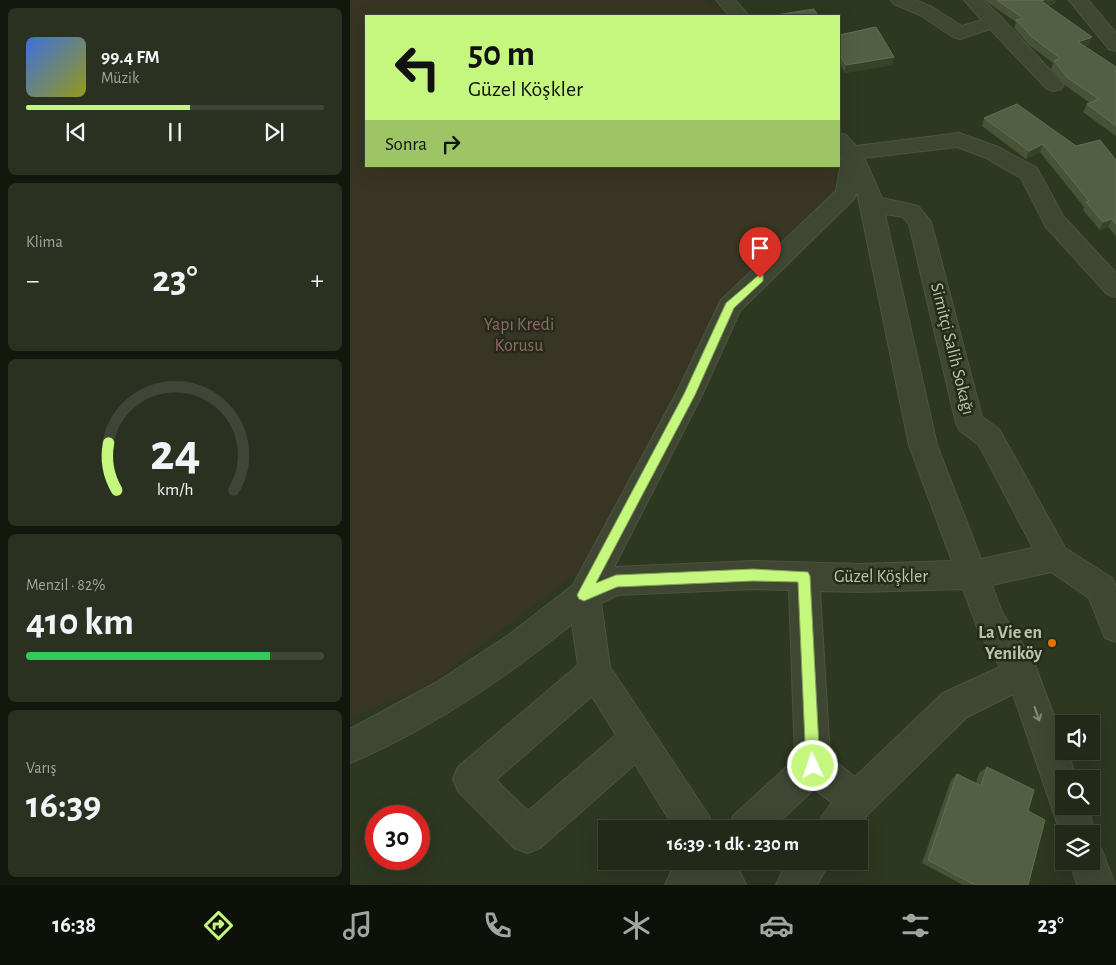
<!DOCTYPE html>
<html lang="tr">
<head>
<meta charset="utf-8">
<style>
  :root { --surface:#222918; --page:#2a3121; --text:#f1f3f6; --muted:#a2a6a2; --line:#3f4537; --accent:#c5f77f }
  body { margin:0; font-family:"Alegreya Sans",sans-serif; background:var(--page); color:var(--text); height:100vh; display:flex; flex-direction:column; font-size:19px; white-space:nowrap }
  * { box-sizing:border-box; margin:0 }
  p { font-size:16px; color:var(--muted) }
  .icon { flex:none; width:28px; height:28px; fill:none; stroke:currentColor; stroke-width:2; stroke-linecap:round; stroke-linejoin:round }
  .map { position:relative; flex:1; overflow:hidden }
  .side { display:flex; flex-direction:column; gap:8px; padding:8px; background:#13170d; width:350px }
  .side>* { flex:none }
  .banner { position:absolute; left:15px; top:15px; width:475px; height:152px; border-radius:0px; box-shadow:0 5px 20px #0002,0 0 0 1px var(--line); background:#c5f77f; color:#111; overflow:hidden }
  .fabs { position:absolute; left:705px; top:715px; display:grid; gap:10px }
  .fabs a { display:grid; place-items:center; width:45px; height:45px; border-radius:0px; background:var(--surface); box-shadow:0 5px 20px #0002,0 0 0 1px var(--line); font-size:25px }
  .speed { position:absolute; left:15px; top:805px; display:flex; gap:10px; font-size:25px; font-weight:700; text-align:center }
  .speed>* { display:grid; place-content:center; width:65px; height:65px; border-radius:50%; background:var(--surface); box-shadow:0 5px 20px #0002,0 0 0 1px var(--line); line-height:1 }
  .speed .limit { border:8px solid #d22; background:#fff; color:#111 }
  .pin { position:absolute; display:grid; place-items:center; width:42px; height:42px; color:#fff; margin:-51px -21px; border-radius:50% 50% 50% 0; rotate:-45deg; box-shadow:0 0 5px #0007 }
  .pin .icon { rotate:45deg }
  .me { position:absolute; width:55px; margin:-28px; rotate:357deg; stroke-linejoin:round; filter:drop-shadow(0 0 4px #0008) }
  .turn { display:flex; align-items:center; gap:18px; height:105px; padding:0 20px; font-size:22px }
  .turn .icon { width:65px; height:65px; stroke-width:2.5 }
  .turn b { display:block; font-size:35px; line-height:42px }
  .then { display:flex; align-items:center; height:48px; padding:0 20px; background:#0003; gap:10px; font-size:19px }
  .big { font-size:38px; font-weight:600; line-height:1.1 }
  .side .card { flex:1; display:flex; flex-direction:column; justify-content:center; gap:8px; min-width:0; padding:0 18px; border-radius:8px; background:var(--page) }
  .side .dial { align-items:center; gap:0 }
  .dial svg { height:130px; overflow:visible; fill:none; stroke:var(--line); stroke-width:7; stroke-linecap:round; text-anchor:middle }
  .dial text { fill:var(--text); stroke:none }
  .song { display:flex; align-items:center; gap:15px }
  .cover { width:60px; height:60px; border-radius:8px; background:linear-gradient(135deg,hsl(220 70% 55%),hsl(60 70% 35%)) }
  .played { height:5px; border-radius:2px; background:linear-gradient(90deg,var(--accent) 55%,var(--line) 55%) }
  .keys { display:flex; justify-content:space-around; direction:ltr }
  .heat { display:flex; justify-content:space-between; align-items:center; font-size:28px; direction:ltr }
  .charge { height:8px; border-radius:4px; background:linear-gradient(90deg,#34c759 82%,var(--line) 0) }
  .trip { position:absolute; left:248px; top:820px; width:270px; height:50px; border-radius:0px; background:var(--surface); box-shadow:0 5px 20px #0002,0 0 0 1px var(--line); font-weight:600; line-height:50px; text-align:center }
  .tab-bar { display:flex; height:80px; justify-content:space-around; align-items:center; background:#0e100a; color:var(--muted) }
  .tab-bar .icon { width:35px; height:35px }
  .tab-bar .current { color:var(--accent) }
  .tab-bar b { font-size:22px; color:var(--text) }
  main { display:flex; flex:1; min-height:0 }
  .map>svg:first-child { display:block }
  .green { fill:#383622 }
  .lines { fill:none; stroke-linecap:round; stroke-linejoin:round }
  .minor-casing { stroke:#4b5440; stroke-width:2 }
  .minor { fill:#3f4733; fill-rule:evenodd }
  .wall { fill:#475236 }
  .shaded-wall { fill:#384228 }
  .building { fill:#535e43; stroke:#646e53 }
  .oneway { stroke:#838c76 }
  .route { fill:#c5f77f; stroke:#80a153 }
  .food-dot { fill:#e8710a; stroke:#242c19; stroke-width:2 }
  .labels { text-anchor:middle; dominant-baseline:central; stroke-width:5; stroke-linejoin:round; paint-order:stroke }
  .park-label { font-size:18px; fill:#946765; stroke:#242c19 }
  .street-label { font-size:18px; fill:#bbc4ad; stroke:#242c19 }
  .poi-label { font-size:18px; font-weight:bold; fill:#bbc4ad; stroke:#242c19; text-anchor:end }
</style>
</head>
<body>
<main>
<section class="side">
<div class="card">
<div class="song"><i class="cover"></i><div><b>99.4 FM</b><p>Müzik</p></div></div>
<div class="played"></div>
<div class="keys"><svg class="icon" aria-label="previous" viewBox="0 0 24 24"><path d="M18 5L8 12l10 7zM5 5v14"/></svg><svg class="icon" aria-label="pause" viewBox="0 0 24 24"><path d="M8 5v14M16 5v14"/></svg><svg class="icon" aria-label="next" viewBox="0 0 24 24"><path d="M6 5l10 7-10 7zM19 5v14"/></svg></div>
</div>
<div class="card"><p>Klima</p>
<div class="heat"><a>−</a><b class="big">23°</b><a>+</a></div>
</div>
<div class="card dial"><svg viewBox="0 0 100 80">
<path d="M14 69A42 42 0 1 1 86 69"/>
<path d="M14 69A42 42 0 0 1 9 40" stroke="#c5f77f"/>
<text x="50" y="56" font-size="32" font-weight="700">24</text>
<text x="50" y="72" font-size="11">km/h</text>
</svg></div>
<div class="card"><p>Menzil · 82%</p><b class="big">410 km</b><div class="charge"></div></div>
<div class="card"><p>Varış</p><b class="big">16:39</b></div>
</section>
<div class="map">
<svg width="766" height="885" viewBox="0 0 766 885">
  <rect width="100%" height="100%" fill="#2e3720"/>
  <path class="green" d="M 0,0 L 354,0 L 379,16 L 16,16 L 16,166 L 484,166 L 486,197 L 430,251 L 369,304 L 333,387 L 236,567 L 78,685 L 0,718 Z"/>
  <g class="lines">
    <g class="minor-casing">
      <g id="minor">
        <path d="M 366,0 L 385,0 L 399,16 L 380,16 Z"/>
        <path d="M 541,0 L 565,0 L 582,7 L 612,26 L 632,20 L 614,0 L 633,0 L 651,17 L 714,85 L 711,89 L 704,91 L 697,89 L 640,29 L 610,39 L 603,37 L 570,15 L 544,4 Z"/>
        <path d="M 719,0 L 738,0 L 766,33 L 766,51 L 759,49 Z"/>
        <path d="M 489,133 L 496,135 L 506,146 L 609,133 L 648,147 L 687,168 L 713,216 L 766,273 L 766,297 L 757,294 L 696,227 L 671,178 L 634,157 L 607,147 L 514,158 L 532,198 L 568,206 L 581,222 L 632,417 L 649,429 L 715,548 L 762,578 L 766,587 L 766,642 L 755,638 L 739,598 L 701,572 L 642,585 L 652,612 L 684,662 L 714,743 L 714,751 L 717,751 L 727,779 L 714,779 L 714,806 L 737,806 L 746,834 L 742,844 L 751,848 L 765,885 L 727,885 L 720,861 L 741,861 L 741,834 L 714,834 L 714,843 L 663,694 L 617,717 L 519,813 L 507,829 L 467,829 L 472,816 L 482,803 L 464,789 L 422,829 L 378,829 L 383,816 L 445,759 L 439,590 L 403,589 L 268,595 L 251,603 L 260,667 L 359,816 L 364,829 L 325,829 L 285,764 L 190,848 L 177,853 L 164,848 L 108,791 L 103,779 L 108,767 L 228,665 L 222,624 C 154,679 81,729 0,763 L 0,729 L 87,682 L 160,634 L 223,585 L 327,392 L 371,300 L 486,191 L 492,157 L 489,153 ZM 507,192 L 559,445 L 602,561 L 509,564 L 403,561 L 264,567 L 352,395 L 390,311 L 504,199 ZM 535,214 L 553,217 L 559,224 L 606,423 L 610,431 L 629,445 L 683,548 L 631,559 L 587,445 ZM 613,589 L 629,632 L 650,667 L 593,693 L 505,777 L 480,757 L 470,591 L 509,592 ZM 242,696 L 266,735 L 178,811 L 146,780 Z"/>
        <path d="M 333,861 L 385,861 L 396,885 L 315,885 L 321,872 Z"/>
        <path d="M 439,861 L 480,861 L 467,885 L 426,885 L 432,872 Z"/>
      </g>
    </g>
    <use href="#minor" class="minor"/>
  </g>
  <g class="wall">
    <path d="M 634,0 L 706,0 L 705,3 L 698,6 L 739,45 L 735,46 L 766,67 L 766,136 L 733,112 L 737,104 L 740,103 L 716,86 L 701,69 L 703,63 L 679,45 L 664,28 L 666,22 Z"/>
    <path d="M 489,35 L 544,57 L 542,65 L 495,73 L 489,62 Z"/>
    <path d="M 634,118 L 726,146 L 766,160 L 766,236 L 758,227 L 750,230 L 733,210 L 734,207 L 690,152 L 676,159 L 632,126 Z"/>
    <path d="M 637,767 L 678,811 L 678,885 L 613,885 L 572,863 L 601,780 L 607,774 L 626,783 L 629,773 Z"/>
  </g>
  <g class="shaded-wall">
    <path d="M 694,0 L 706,0 L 705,3 L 689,9 L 691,1 Z"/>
    <path d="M 742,37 L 739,45 L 725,50 L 728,42 Z"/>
    <path d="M 544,57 L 542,65 L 495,73 L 496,65 Z"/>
    <path d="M 693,144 L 690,152 L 676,159 L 679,151 Z"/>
    <path d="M 762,219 L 758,227 L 750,230 L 753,222 Z"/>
  </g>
  <g class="building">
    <path d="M 647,0 L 694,0 L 691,1 L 742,37 L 728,42 L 766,67 L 766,126 L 737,104 L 749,99 L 718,78 L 704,61 L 710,58 L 682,37 L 666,20 L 673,18 Z"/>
    <path d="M 464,9 L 468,16 L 419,16 Z"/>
    <path d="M 526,27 L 544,57 L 496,65 L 489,53 L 489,35 Z"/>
    <path d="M 667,104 L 726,146 L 750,140 L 766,160 L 766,224 L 762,219 L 753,222 L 736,202 L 739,201 L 693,144 L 679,151 L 634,118 Z"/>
    <path d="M 637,767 L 684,790 L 678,811 L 695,820 L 678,885 L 625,885 L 578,860 L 607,774 L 631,786 Z"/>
  </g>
  <defs><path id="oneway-shaft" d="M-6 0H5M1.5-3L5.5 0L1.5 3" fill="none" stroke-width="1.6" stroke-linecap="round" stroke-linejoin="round" transform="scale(1.25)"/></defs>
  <use class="oneway" href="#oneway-shaft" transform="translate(687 714) rotate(71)"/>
  <path class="route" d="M 410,274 L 413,275 L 413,281 L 384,308 L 345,395 L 246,583 L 266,575 L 403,569 L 458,572 L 460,576 L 470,766 L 468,771 L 463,773 L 458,771 L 456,766 L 448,582 L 403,581 L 267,587 L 234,601 L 229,599 L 227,595 L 334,394 L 376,303 Z"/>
  <circle class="food-dot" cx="702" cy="643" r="5"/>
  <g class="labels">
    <g class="park-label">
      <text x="169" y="325">Yapı Kredi<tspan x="169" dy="21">Korusu</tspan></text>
    </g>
    <g class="street-label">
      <text transform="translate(602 349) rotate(76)">Simitçi Salih Sokağı</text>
      <text x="531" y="577">Güzel Köşkler</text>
    </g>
    <g class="poi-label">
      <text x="692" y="633">La Vie en<tspan x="692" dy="21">Yeniköy</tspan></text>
    </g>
  </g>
</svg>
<div class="fabs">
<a><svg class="icon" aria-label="sound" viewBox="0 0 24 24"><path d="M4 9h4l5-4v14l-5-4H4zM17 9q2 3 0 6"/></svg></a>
<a><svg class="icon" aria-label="search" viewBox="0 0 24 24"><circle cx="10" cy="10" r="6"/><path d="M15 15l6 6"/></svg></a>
<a><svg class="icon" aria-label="layers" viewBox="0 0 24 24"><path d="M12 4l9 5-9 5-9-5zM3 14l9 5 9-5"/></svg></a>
</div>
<div class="speed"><div class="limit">30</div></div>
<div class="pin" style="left:410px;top:278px;background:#d93025"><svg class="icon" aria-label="arrive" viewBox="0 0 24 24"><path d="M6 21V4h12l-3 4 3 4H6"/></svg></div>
<svg class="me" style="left:463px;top:766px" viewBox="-20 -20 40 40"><circle r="17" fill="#c5f77f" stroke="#fff" stroke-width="3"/><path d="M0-11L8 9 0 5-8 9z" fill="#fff"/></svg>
<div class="trip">16:39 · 1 dk · 230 m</div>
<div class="banner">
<div class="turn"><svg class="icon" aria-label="left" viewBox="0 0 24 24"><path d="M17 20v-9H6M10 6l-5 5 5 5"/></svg><div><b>50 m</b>Güzel Köşkler</div></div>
<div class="then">Sonra<svg class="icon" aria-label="right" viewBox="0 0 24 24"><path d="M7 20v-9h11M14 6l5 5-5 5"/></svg></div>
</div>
</div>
</main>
<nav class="tab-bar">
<b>16:38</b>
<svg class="icon current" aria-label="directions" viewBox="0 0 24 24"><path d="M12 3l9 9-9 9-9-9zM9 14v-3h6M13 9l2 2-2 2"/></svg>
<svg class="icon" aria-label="music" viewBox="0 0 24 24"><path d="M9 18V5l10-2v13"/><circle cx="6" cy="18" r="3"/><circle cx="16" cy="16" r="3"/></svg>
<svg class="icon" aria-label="phone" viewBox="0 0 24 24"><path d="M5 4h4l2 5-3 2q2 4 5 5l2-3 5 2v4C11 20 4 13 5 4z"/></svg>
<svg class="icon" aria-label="climate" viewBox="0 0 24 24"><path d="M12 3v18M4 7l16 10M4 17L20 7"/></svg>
<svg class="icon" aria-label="car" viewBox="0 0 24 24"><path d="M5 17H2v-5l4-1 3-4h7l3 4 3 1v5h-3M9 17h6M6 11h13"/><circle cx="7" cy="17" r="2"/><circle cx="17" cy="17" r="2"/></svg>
<svg class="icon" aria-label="filters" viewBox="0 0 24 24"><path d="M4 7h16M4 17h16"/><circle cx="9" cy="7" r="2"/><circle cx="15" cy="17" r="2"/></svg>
<b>23°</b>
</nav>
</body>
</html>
